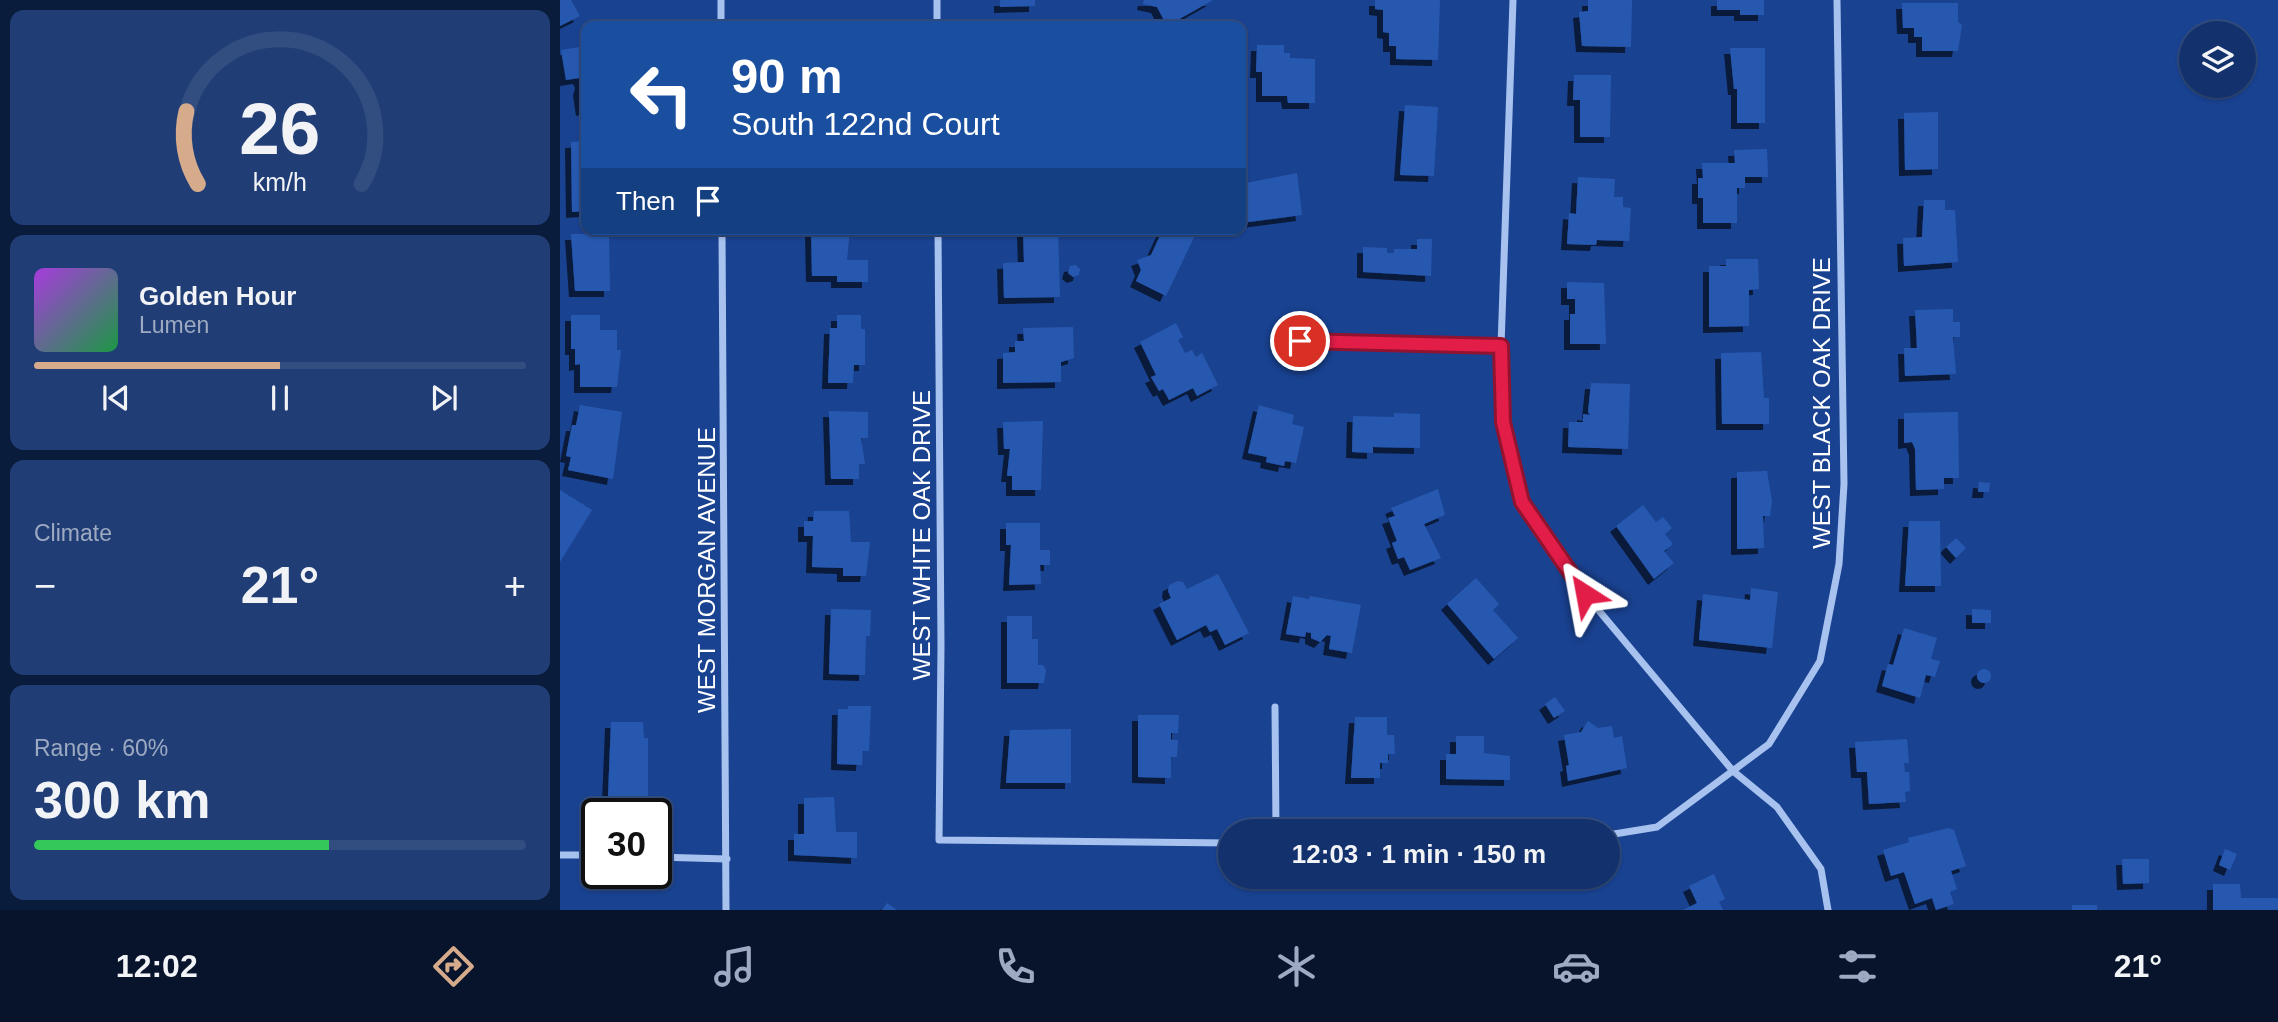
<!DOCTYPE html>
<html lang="en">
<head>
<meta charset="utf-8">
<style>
  :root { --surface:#13326d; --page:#203e75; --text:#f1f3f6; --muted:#9daac2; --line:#324d80; --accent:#d6ab8b }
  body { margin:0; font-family:Arial,sans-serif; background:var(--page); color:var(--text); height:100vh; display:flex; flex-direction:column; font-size:26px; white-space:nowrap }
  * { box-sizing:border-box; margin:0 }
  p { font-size:23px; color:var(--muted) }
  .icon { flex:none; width:38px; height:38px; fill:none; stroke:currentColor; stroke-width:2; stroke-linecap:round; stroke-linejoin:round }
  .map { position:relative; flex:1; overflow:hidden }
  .panel { display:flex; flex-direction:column; gap:10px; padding:10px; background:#0a1c3c; width:560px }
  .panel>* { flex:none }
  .banner { position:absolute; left:21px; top:21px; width:665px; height:214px; border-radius:14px; box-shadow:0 2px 5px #0004,0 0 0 2px var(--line); background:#1a4fa0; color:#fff; overflow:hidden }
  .controls { position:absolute; left:1619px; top:21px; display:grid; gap:14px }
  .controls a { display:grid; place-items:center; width:77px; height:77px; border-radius:50%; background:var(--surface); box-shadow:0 2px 5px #0004,0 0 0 2px var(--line); font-size:35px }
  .speed { position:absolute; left:21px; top:798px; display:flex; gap:14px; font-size:35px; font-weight:700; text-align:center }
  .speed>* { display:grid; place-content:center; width:91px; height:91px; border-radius:50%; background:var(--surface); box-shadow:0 2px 5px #0004,0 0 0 2px var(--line); line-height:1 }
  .speed .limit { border:4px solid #111; border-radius:10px; background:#fff; color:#111 }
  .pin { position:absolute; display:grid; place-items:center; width:60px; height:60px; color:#fff; margin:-30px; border:4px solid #fff; border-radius:50%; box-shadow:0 2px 7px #0007 }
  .me { position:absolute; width:77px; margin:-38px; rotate:326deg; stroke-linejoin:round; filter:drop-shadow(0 0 5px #0008) }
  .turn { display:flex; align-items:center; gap:24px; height:147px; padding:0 35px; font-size:32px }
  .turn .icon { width:91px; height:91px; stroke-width:2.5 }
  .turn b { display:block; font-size:49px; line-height:60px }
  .then { display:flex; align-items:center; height:66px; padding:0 35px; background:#0003; gap:14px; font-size:26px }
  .big { font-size:52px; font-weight:800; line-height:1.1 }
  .panel .tile { flex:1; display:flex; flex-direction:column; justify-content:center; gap:10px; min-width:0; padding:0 24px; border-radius:14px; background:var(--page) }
  .panel .dial { align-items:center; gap:0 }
  .dial svg { height:182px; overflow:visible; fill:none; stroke:var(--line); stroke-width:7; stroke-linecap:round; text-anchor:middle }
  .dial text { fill:var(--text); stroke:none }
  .song { display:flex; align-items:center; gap:21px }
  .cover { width:84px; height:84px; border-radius:10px; background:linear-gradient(135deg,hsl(280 70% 55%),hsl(140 70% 35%)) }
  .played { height:7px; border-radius:4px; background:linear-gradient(90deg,var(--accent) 50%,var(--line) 50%) }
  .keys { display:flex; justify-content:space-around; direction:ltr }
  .heat { display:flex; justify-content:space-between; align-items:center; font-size:38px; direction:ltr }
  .charge { height:10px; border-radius:5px; background:linear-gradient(90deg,#34c759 60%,var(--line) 0) }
  .trip { position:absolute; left:658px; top:819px; width:402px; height:70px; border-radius:35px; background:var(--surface); box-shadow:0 2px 5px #0004,0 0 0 2px var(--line); font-weight:800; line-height:70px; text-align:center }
  .tab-bar { display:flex; height:112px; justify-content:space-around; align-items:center; background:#08142c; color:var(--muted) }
  .tab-bar .icon { width:49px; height:49px }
  .tab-bar .on { color:var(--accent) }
  .tab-bar b { font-size:32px; color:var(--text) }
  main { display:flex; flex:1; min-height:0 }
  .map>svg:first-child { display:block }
  .building { fill:#2858af; filter:url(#shadow) }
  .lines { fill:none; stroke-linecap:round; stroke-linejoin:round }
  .street { stroke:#a8c2ef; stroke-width:7 }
  .route-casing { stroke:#92132f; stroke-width:18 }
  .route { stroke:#e11d48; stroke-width:12 }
  .labels { text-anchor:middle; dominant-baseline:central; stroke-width:7; stroke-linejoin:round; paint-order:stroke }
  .street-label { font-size:24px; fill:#fff; stroke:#194291 }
</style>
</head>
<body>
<main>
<section class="panel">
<div class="tile dial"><svg viewBox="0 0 100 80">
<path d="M14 69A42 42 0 1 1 86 69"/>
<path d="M14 69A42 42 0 0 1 9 37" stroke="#d6ab8b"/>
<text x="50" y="56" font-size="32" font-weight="700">26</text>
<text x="50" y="72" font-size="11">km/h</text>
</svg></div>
<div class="tile">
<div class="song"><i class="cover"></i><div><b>Golden Hour</b><p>Lumen</p></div></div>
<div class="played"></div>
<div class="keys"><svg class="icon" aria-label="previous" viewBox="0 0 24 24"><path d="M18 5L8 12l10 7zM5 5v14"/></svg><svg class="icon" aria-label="pause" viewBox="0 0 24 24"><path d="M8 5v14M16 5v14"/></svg><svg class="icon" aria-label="next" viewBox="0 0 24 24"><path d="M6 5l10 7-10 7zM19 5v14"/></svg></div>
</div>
<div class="tile"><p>Climate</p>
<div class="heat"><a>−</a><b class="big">21°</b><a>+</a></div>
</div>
<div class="tile"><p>Range · 60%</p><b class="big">300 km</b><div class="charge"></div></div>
</section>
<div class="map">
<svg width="1718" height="910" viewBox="0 0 1718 910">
  <defs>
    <filter id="shadow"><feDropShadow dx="-6" dy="6" stdDeviation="0" flood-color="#0009"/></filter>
  </defs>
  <rect width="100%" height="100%" fill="#194291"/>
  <g class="building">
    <path d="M 0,0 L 11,0 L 20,16 L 0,26 Z"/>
    <path d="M 440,0 L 475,0 L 475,6 L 440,7 Z"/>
    <path d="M 584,0 L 653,0 L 607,26 L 597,7 L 583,4 Z"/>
    <path d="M 815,0 L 880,0 L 878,60 L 836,59 L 836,46 L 829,46 L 829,33 L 823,32 L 823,10 L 815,9 Z"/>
    <path d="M 1028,0 L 1072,0 L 1071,47 L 1022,46 L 1019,12 L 1028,11 Z"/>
    <path d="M 1157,0 L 1204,0 L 1204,15 L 1180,15 L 1180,10 L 1157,10 Z"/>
    <path d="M 1342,3 L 1398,3 L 1398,22 L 1402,25 L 1398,51 L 1362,51 L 1362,37 L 1354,37 L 1354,28 L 1343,28 Z"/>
    <path d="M 267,23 L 308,24 L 307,26 L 267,26 Z"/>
    <path d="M 697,45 L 724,45 L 724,53 L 730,53 L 730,58 L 755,59 L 755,103 L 728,103 L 727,96 L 702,96 L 702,72 L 696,72 Z"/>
    <path d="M 26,46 L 26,109 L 22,110 L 19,90 L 21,82 L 19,78 L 6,80 L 1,50 Z"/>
    <path d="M 1170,48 L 1205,48 L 1205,123 L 1177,123 L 1177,89 L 1174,89 Z"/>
    <path d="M 1014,75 L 1051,75 L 1050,137 L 1020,137 L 1020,100 L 1013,100 Z"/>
    <path d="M 845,105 L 878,107 L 874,176 L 840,175 Z"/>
    <path d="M 1378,112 L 1378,169 L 1345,170 L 1344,113 Z"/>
    <path d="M 26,141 L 26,211 L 12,212 L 11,142 Z"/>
    <path d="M 1207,149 L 1208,177 L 1185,177 L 1185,188 L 1177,188 L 1177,223 L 1143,223 L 1143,198 L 1138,198 L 1138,178 L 1143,178 L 1142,163 L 1175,163 L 1174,150 Z"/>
    <path d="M 737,173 L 742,215 L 681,223 L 681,184 Z"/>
    <path d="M 1018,177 L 1055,179 L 1054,197 L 1063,197 L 1063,207 L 1071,208 L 1069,241 L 1037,240 L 1036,245 L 1007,244 L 1009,213 L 1016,214 Z"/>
    <path d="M 1364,200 L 1385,200 L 1385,210 L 1395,210 L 1398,262 L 1344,266 L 1343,238 L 1362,237 Z"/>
    <path d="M 251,229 L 290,229 L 287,260 L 308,260 L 308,282 L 277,282 L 277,276 L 252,276 Z"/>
    <path d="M 498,229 L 500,297 L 444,298 L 443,263 L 464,262 L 463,230 Z"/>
    <path d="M 603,229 L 637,231 L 606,296 L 576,281 L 581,270 L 577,260 L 591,255 Z"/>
    <path d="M 11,234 L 49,234 L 50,291 L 15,291 Z"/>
    <path d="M 857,239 L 872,239 L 871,276 L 803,272 L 803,247 L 827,248 L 827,253 L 834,253 L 834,249 L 857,249 Z"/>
    <path d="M 1166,259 L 1198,259 L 1199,289 L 1189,290 L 1189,326 L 1149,327 L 1149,266 L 1166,266 Z"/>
    <path d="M 516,265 L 520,269 L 519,275 L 513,277 L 508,273 L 510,266 Z"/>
    <path d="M 1007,282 L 1044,283 L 1046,344 L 1010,344 L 1010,314 L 1015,314 L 1015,299 L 1007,299 Z"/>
    <path d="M 1393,309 L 1393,322 L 1400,322 L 1400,337 L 1393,337 L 1396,374 L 1345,376 L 1344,348 L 1357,348 L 1355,310 Z"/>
    <path d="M 11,315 L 40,315 L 40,330 L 57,330 L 57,350 L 61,350 L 57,387 L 20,387 L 20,364 L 15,365 L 15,349 L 11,349 Z"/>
    <path d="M 277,315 L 301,315 L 301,329 L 305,329 L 305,365 L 294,365 L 293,383 L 268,383 L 270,328 L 277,328 Z"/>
    <path d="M 616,323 L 623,337 L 618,340 L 625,353 L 632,350 L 636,357 L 642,353 L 658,385 L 637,396 L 633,388 L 609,400 L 603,389 L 599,391 L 591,377 L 596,375 L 580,342 Z"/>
    <path d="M 513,327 L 514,358 L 501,362 L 501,382 L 443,383 L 443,353 L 455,352 L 455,341 L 464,341 L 463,328 Z"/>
    <path d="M 1201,352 L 1204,398 L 1209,398 L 1209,424 L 1162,424 L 1161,353 Z"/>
    <path d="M 1031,383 L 1070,384 L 1068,449 L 1008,447 L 1009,422 L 1023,422 L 1023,414 L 1030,415 L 1028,412 Z"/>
    <path d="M 20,405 L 62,412 L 53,479 L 8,470 L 11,457 L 6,456 L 12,425 L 16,425 Z"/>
    <path d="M 699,405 L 734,415 L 732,424 L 744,427 L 736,463 L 725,461 L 724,466 L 706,462 L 707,457 L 688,453 Z"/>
    <path d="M 269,411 L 308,412 L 308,438 L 301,438 L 305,464 L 299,464 L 299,479 L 271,479 Z"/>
    <path d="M 1398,412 L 1399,478 L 1384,478 L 1384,489 L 1356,490 L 1355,449 L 1352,442 L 1344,443 L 1344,413 Z"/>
    <path d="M 834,413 L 860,414 L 860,448 L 813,447 L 813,453 L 792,452 L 793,416 L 834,417 Z"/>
    <path d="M 483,421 L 481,490 L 452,490 L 452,476 L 447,476 L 450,449 L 444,449 L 443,422 Z"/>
    <path d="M 1207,471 L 1212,501 L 1210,516 L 1203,516 L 1204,548 L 1177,549 L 1177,472 Z"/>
    <path d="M 1419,482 L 1430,483 L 1429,492 L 1418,492 Z"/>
    <path d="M 878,489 L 885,515 L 864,524 L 881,558 L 850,570 L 844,557 L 838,559 L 832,543 L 837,541 L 828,518 L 835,516 L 831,508 Z"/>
    <path d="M 0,490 L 32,510 L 0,562 Z"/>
    <path d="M 1083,505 L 1096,522 L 1103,517 L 1112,528 L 1105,534 L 1113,544 L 1104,551 L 1114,563 L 1094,579 L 1056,526 Z"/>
    <path d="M 254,511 L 289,511 L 291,542 L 310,542 L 306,576 L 283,576 L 283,568 L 252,567 L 253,536 L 244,536 L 244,521 L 253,521 Z"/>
    <path d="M 1349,521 L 1380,521 L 1381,586 L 1345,586 Z"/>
    <path d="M 446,523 L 480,523 L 480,550 L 490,550 L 490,565 L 480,565 L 481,584 L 449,585 L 451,545 L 446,545 Z"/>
    <path d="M 1396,538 L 1406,548 L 1396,558 L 1386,547 Z"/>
    <path d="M 658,574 L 689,633 L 665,645 L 657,629 L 650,632 L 646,625 L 617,640 L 599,604 L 611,598 L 608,591 L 609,585 L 618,581 L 623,582 L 627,589 Z"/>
    <path d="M 916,578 L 939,604 L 933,610 L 958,638 L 934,659 L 887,604 Z"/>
    <path d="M 1191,588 L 1218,592 L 1212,648 L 1139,640 L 1143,594 L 1190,600 Z"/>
    <path d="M 733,596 L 749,599 L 750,596 L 801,605 L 792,653 L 769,649 L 771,636 L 767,635 L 760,642 L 751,638 L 751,633 L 746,632 L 745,637 L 726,634 Z"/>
    <path d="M 271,609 L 311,610 L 310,636 L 306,636 L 305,675 L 269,674 Z"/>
    <path d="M 1412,609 L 1431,610 L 1431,623 L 1412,623 Z"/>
    <path d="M 447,616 L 472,616 L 472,639 L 478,639 L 478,665 L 483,665 L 486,670 L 484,683 L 447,683 Z"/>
    <path d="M 1344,628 L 1377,638 L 1371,659 L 1380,661 L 1375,677 L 1366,675 L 1360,698 L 1322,686 L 1328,664 L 1333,665 Z"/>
    <circle cx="1424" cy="676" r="7"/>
    <path d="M 995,697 L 1005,711 L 994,718 L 985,704 Z"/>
    <path d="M 288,706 L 311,706 L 309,751 L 303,751 L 302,765 L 277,764 L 278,709 L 288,709 Z"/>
    <path d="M 578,715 L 619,715 L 618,733 L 611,733 L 611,740 L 618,740 L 617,757 L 611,757 L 611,778 L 578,777 Z"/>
    <path d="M 795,717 L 827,717 L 827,735 L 834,735 L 835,754 L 828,754 L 828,763 L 820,763 L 820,778 L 791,778 Z"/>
    <path d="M 1028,721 L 1038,728 L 1052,726 L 1054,738 L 1062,736 L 1067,768 L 1008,781 L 1006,766 L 1009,765 L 1004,735 L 1021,732 Z"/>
    <path d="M 51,722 L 83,722 L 84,738 L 88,738 L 88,796 L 48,796 Z"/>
    <path d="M 511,729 L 511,783 L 446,783 L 450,730 Z"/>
    <path d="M 896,736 L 924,736 L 924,753 L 950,756 L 950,780 L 886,779 L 886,754 L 896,754 Z"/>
    <path d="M 1347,739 L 1349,763 L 1344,763 L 1345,772 L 1349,772 L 1350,791 L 1345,792 L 1346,802 L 1309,804 L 1307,772 L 1297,772 L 1295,742 Z"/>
    <path d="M 274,797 L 276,832 L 297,832 L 297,858 L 234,855 L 234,834 L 244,834 L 244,798 Z"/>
    <path d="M 1389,828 L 1394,830 L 1406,866 L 1391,871 L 1397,889 L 1390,892 L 1394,904 L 1376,910 L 1372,898 L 1355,904 L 1344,872 L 1331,876 L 1323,850 L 1349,842 L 1348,838 Z"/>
    <path d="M 1665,849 L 1677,854 L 1670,870 L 1659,865 Z"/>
    <path d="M 1562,859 L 1589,859 L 1589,883 L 1563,884 Z"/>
    <path d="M 1154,874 L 1165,899 L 1159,902 L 1163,910 L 1123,910 L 1137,903 L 1129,886 Z"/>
    <path d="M 1653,884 L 1680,884 L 1681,898 L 1718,898 L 1718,910 L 1653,910 Z"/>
    <path d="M 327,903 L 337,910 L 322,910 Z"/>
    <rect x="1512" y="905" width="25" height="5"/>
  </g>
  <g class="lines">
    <g class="street">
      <path d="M 161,0 L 161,26"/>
      <path d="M 953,0 L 941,346 L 943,422 L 962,502 L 1025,594 L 1173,771 L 1217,807 L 1261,869 L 1268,910"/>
      <path d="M 377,26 L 377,0"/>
      <path d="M 162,229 L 166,910"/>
      <path d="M 378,229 L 381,646 L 379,840 L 670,843"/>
      <path d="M 740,341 L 941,346"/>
      <path d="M 715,707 L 716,831"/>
      <path d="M 1048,835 L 1097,827 L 1209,744 L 1260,661 L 1279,564 L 1284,484 L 1277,0"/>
      <path d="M 0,855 L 37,855"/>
      <path d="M 96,857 L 167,859"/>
    </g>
  </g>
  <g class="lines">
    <g class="route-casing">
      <path id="route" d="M 740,341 L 941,346 L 943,422 L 962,502 L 1025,594"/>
    </g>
    <use href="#route" class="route"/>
  </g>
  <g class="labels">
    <g class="street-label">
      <text transform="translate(1261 403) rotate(-90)">WEST BLACK OAK DRIVE</text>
      <text transform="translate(361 535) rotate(-90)">WEST WHITE OAK DRIVE</text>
      <text transform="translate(146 570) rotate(-90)">WEST MORGAN AVENUE</text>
    </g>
  </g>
</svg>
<div class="controls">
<a><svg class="icon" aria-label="layers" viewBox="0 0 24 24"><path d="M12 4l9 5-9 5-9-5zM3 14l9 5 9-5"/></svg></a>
</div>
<div class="speed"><div class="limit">30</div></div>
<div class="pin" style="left:740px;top:341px;background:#d93025"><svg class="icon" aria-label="arrive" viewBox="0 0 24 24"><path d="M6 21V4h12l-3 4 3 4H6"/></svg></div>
<svg class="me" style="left:1025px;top:594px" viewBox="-20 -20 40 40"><path d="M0-17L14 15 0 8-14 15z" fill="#e11d48" stroke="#fff" stroke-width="4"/></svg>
<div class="trip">12:03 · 1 min · 150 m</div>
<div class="banner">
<div class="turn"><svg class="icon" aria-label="left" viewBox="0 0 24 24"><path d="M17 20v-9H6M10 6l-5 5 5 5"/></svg><div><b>90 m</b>South 122nd Court</div></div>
<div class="then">Then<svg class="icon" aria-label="arrive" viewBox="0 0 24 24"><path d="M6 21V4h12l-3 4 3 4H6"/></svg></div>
</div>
</div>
</main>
<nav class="tab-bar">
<b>12:02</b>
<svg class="icon on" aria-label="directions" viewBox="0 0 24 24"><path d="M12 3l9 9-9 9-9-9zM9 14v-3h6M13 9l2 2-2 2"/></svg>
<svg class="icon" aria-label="music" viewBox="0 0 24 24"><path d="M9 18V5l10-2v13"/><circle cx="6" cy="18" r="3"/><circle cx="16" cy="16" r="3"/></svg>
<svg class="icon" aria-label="phone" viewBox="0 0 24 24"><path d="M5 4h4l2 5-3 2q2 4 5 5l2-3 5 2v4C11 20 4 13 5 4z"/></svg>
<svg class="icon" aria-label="climate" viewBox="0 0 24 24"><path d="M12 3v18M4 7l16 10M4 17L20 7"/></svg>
<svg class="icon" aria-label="car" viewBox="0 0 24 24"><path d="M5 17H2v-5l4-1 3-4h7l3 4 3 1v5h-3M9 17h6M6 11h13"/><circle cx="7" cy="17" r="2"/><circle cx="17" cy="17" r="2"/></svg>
<svg class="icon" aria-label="filters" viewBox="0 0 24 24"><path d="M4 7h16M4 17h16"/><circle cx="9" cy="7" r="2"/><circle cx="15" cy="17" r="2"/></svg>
<b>21°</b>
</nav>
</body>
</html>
